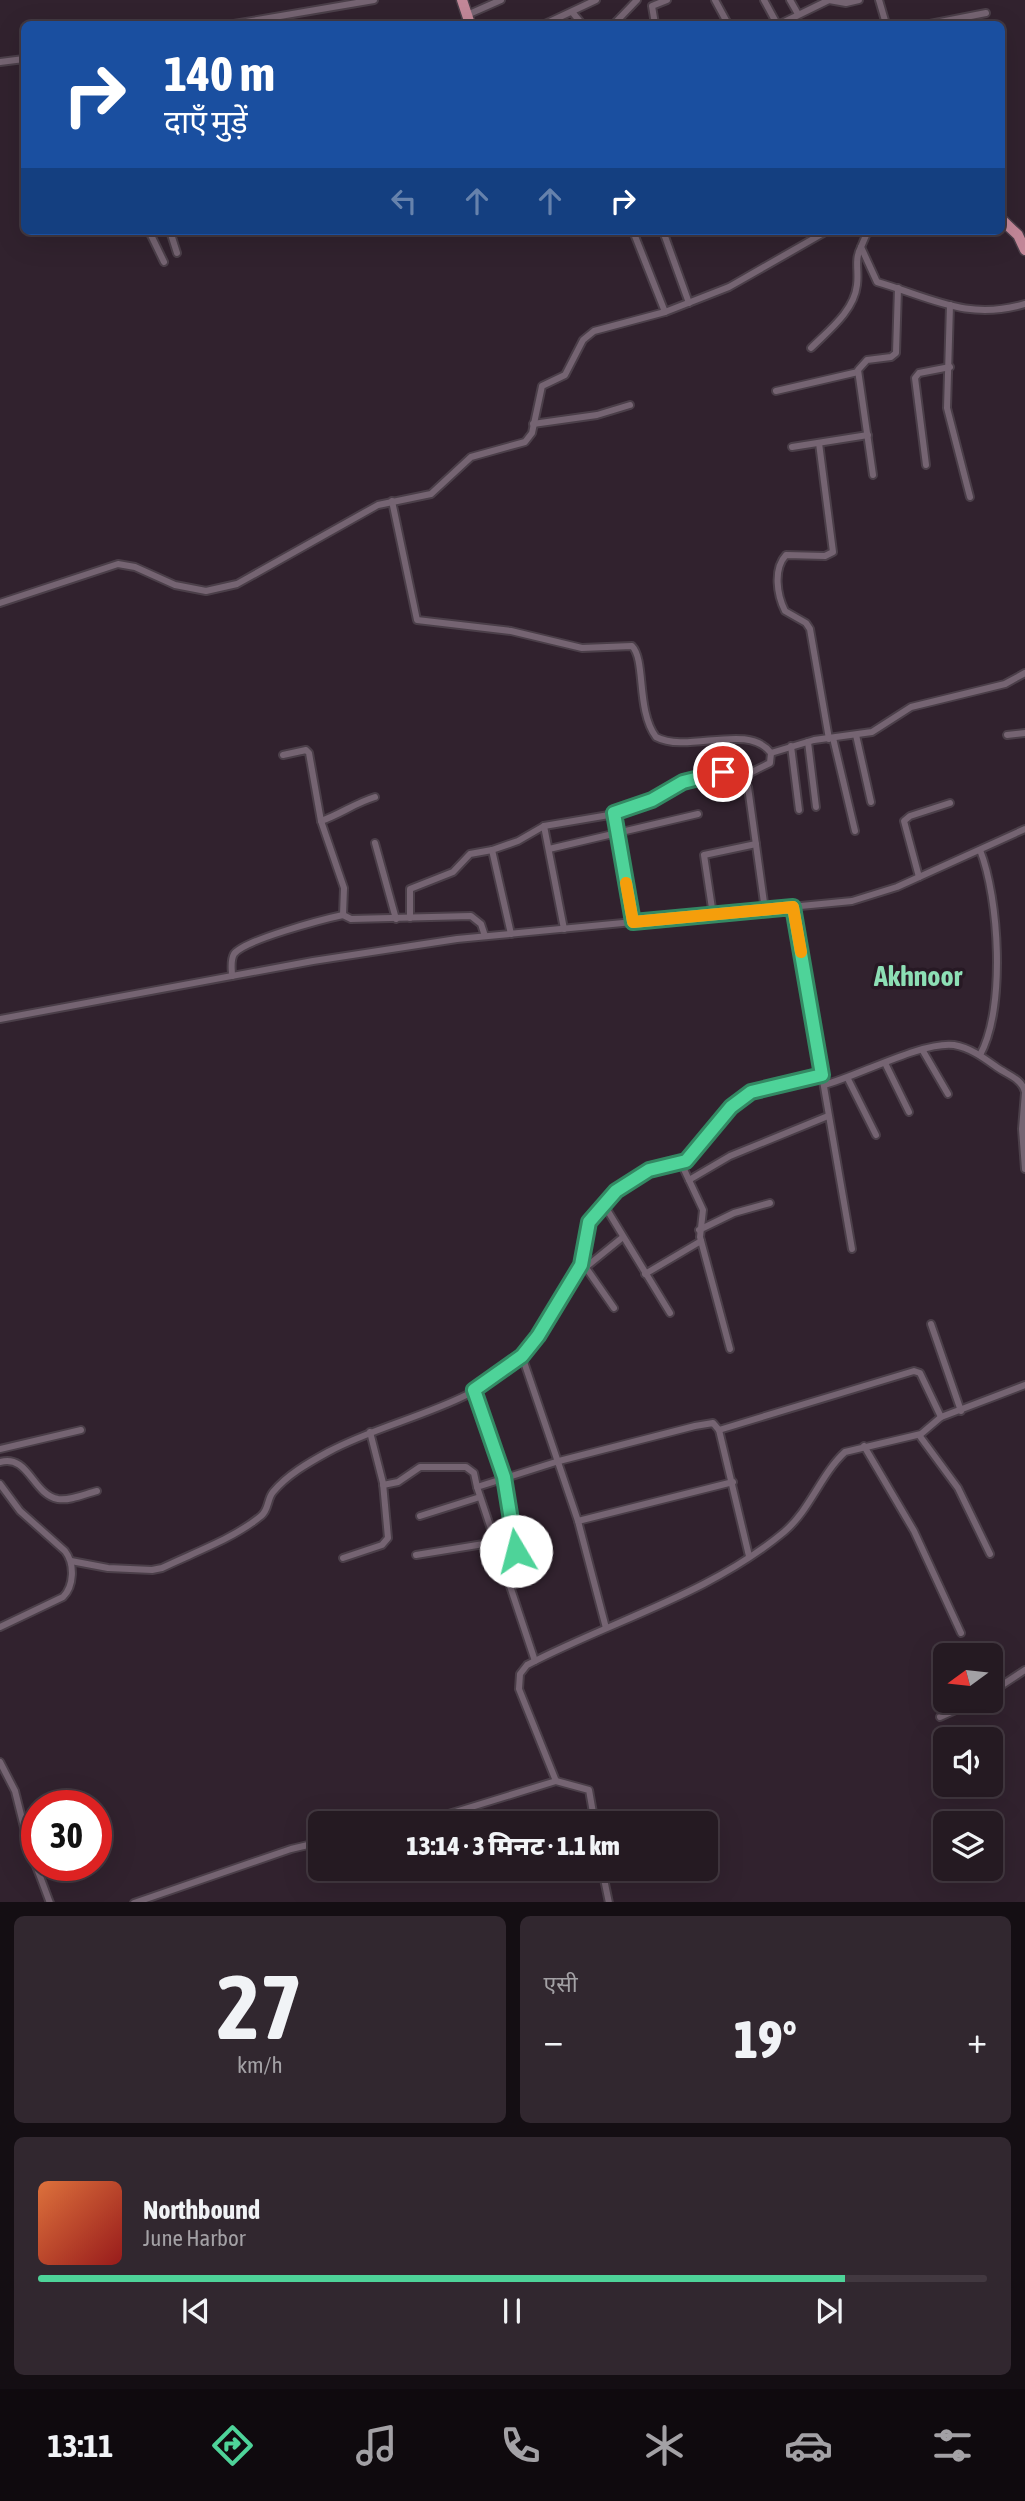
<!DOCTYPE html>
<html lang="hi">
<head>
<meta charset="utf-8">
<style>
  :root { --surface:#251a22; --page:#31272f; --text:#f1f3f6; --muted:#a3a1a5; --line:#423840; --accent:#4ed399 }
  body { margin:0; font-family:"Asap Condensed","Noto Sans Devanagari",sans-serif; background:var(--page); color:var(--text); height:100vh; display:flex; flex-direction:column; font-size:26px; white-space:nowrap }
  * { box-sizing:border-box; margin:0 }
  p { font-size:23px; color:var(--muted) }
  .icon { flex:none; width:38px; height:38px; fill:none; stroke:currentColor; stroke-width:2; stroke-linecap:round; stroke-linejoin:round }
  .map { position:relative; height:1902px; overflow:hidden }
  .drawer { display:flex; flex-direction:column; gap:14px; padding:14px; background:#140e13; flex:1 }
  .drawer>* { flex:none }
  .hud { position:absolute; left:21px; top:21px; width:984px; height:214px; border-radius:10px; box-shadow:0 7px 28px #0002,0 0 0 2px var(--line); background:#1a4fa0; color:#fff; overflow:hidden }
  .needle { width:46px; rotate:255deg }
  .fabs { position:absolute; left:933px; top:1643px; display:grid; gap:14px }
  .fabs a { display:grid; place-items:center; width:70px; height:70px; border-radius:10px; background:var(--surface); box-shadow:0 7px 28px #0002,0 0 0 2px var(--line); font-size:35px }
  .speed { position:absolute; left:21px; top:1790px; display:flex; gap:14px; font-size:35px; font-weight:700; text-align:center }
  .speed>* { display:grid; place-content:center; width:91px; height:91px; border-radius:50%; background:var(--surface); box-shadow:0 7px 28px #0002,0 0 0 2px var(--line); line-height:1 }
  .speed .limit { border:10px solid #d22; background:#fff; color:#111 }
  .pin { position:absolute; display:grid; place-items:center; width:60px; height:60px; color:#fff; margin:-30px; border:4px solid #fff; border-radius:50%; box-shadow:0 2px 7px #0007 }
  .me { position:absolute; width:77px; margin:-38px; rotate:352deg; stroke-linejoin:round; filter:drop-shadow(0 0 5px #0008) }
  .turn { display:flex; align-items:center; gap:24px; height:147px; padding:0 28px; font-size:32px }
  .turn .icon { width:91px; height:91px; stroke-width:2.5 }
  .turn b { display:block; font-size:49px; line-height:60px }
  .lanes { display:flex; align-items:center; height:66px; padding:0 28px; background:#0003; justify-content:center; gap:35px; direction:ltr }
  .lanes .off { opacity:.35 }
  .big { font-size:52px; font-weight:800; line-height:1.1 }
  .drawer .tile { flex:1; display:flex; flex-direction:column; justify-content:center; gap:10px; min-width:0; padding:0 24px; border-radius:10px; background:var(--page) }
  .drawer .dial { align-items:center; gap:0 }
  .dial b { font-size:91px; line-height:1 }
  .song { display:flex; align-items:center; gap:21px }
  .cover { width:84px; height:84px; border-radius:10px; background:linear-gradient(135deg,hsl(20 70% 55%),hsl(0 70% 35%)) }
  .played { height:7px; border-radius:4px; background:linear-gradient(90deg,var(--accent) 85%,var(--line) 85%) }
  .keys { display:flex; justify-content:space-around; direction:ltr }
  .heat { display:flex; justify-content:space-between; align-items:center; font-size:38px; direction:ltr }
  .drawer .tiles { flex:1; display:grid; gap:14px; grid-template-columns:1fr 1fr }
  .tile:last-child { grid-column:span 2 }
  .trip { position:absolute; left:308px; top:1811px; width:410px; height:70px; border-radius:10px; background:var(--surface); box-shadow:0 7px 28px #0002,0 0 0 2px var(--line); font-weight:800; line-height:70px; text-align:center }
  .dock { display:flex; height:112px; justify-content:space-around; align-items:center; background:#0f0a0e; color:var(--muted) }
  .dock .icon { width:49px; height:49px }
  .dock .selected { color:var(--accent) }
  .dock b { font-size:32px; color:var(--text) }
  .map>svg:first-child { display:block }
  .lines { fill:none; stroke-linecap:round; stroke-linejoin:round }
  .street-casing { stroke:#4b3f49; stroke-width:10 }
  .primary-casing { stroke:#4b3f49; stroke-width:13 }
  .street { stroke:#756472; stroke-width:6 }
  .primary { stroke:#c28798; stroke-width:10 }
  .route-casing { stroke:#338963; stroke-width:18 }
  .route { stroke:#4ed399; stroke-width:12 }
  .slow { stroke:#f59e0b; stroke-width:12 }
  .labels { text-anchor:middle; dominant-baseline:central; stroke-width:7; stroke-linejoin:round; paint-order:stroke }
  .district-label { font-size:28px; font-weight:bold; fill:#8ddfb5; stroke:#271924 }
</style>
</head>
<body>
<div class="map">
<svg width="1025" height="1903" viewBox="0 0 1025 1903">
  <rect width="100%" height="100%" fill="#31222e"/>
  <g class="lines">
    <g class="street-casing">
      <g id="street">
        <path d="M 715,0 L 728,24"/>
        <path d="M 764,0 L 777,24"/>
        <path d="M 790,0 L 798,14"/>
        <path d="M 829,0 L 846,3 L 859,0"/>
        <path d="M 879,0 L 886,24"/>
        <path d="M 573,13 L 582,24"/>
        <path d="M 467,15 L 501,0"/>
        <path d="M 234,24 L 374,0"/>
        <path d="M 545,24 L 596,0"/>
        <path d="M 614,24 L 637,0"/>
        <path d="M 655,24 L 652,6 L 667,0"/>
        <path d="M 780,24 L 829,0"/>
        <path d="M 930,24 L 986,13"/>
        <path d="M 0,62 L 24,59"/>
        <path d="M 149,231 L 164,262"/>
        <path d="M 170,231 L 177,253"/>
        <path d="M 633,231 L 665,312"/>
        <path d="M 663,231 L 689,303"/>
        <path d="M 867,233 L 861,247 L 877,282 C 932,298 967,321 1025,304"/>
        <path d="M 950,305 L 947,408 L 970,497"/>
        <path d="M 811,348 C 829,330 854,311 857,285 C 859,270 854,260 861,247"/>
        <path d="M 776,391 L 858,372"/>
        <path d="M 533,424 L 597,415 L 630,405"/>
        <path d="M 819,443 L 833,552 L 825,556 L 786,555 C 773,569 777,595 785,611 L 806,623 L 810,629 L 829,739"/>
        <path d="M 792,447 L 868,435"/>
        <path d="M 926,465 L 915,378 L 919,373 L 950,367"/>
        <path d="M 873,475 L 858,370 L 867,360 L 891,357 L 896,353 L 898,288"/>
        <path d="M 392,501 L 417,620 L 511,631 L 582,648 L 632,646 C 646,660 636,710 656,737 C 688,754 748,722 771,753 L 770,763 L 750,773 L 723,772 L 700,776 L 652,800 L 609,815 L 544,826 L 518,841 L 492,850 L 511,934"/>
        <path d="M 0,603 L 118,564 L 135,567 L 175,585 L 206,591 L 237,584 L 378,505 L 431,494 L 471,457 L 525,442 L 532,433 L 542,386 L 565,375 L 583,340 L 594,331 L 665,312 L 729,287 L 827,231"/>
        <path d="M 856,735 L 871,802"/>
        <path d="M 1007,735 L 1025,733"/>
        <path d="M 833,738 L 855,831"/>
        <path d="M 808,742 L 816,807"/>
        <path d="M 791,746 L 799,810"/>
        <path d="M 771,753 L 814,740 L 872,732 L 911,707 L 1005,684 L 1025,673"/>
        <path d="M 283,755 L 306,750 L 309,753 L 321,821 L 344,888 L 343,915 L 351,919 L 471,916 L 481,924 L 485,936"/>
        <path d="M 748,787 L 765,910"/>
        <path d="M 614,813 L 633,922"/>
        <path d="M 321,821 C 341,814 355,803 375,797"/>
        <path d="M 544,826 L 564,929"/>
        <path d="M 375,843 L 396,919"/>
        <path d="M 549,849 L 698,814"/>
        <path d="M 980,850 C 999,898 1006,1008 980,1055"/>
        <path d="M 919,877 L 904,821 L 910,816 L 950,803"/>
        <path d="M 793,907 L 852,1249"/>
        <path d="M 713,915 L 704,855 L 756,844"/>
        <path d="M 410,918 L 410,889 L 453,872 L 470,854 L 492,850"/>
        <path d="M 232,976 C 232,969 230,961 234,954 C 244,940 324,919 343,915"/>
        <path d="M 0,1019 L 313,961 L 457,939 L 852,901 L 897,887 L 1025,829"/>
        <path d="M 923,1051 L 948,1094"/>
        <path d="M 885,1063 L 909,1112"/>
        <path d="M 848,1079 L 876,1135"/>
        <path d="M 824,1085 C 858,1076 923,1041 954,1045 C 971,1048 984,1058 998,1068 C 1008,1075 1022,1079 1025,1092"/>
        <path d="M 1025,1093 L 1022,1129 L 1025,1169"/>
        <path d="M 689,1180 L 730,1156 L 828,1116"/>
        <path d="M 603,1203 L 670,1313"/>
        <path d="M 699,1230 L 734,1213 L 770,1203"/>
        <path d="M 582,1262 L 614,1308"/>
        <path d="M 586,1267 L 623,1237"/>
        <path d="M 645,1274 L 701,1241"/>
        <path d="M 931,1324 L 961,1411"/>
        <path d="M 730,1349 L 700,1237 L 703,1210 L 681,1163 L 743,1096 L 780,1082 L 822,1075"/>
        <path d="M 522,1356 L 578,1521 L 606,1628"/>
        <path d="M 474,1390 L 504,1477 L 517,1547 L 514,1553 L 500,1555"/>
        <path d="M 919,1435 L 958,1488 L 990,1554"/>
        <path d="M 864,1446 L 914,1531 L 961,1633"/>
        <path d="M 0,1449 L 81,1430"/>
        <path d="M 0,1462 C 29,1454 32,1494 58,1499 C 70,1501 85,1494 97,1491"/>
        <path d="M 0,1484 L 20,1511 L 65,1551 C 75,1564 74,1586 63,1597 L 0,1627"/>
        <path d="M 383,1485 L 398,1482 L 420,1467 L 466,1467 L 474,1473 L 477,1487"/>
        <path d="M 420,1516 L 480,1497"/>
        <path d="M 578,1521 L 733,1482"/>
        <path d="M 416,1555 L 496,1542"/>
        <path d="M 749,1556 L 719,1430 L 914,1371 L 920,1373 L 941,1417"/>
        <path d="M 343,1558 L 382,1545 L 388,1538 L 383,1483 L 370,1432"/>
        <path d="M 71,1561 L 108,1568 L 152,1570 L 162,1568 C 195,1552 233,1539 261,1516 C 269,1510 267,1499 273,1492 C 287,1475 308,1463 328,1452 C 391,1418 470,1409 522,1356 C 543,1334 568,1294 580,1267 C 585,1256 583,1242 586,1230 C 598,1189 644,1171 681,1163"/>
        <path d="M 535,1661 L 477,1487 L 559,1461 L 695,1426 L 713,1423 L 719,1430"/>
        <path d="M 990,1693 L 1025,1670"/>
        <path d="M 940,1717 L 976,1701"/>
        <path d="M 0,1762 L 15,1791 L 29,1847 L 50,1903"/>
        <path d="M 556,1781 L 589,1790 L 595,1824"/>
        <path d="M 416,1824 L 556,1781 L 519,1689 L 520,1674 L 527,1665 C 613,1620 708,1595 784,1532 C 810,1510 821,1474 845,1452 L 921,1434 L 941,1417 L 1025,1385"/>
        <path d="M 602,1869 L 609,1903"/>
        <path d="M 134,1903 L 291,1849 L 308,1845 L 320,1848"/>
      </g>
    </g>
    <g class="primary-casing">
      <g id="primary">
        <path d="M 462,0 L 470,24"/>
        <path d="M 1001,219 L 1018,235 L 1025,250"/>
      </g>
    </g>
    <use href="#street" class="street"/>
    <use href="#primary" class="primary"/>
  </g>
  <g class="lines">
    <g class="route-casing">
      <path id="route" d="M 516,1551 L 504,1477 L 474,1390 L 522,1356 L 538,1336 L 581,1265 L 589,1222 L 616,1191 L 649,1170 L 686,1161 L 731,1107 L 751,1092 L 822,1075 L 793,907 L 633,922 L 614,813 L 652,800 L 683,782 L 723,772"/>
    </g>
    <use href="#route" class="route"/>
    <path class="slow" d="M 626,883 L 633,922 L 793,907 L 801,952"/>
  </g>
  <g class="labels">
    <g class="district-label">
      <text x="918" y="976">Akhnoor</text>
    </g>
  </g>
</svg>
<div class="fabs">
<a><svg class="needle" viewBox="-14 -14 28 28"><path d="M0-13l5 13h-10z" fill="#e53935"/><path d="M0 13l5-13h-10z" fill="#a3a1a5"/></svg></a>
<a><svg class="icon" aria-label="sound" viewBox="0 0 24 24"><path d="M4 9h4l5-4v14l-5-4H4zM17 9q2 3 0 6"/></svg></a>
<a><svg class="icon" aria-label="layers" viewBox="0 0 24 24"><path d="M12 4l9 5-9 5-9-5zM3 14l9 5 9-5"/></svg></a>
</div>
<div class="speed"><div class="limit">30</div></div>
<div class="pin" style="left:723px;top:772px;background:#d93025"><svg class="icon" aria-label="arrive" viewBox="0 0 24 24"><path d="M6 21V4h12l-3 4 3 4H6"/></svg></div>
<svg class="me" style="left:516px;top:1551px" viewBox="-20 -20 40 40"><circle r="19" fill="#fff"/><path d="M0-13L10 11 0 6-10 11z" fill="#4ed399"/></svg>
<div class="trip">13:14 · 3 मिनट · 1.1 km</div>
<div class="hud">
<div class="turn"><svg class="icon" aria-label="right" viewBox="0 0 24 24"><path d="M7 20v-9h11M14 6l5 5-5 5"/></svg><div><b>140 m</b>दाएँ मुड़ें</div></div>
<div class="lanes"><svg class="icon off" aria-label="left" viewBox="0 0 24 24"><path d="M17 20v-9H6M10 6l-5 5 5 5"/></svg><svg class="icon off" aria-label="ahead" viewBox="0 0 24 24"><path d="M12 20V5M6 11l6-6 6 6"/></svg><svg class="icon off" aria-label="ahead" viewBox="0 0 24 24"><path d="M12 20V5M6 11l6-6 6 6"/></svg><svg class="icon" aria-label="right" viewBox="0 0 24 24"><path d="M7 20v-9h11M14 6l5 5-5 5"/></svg></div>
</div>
</div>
<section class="drawer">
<div class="tiles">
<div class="tile dial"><b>27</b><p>km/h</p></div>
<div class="tile"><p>एसी</p>
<div class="heat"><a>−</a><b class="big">19°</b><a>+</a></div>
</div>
<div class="tile">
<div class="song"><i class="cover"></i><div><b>Northbound</b><p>June Harbor</p></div></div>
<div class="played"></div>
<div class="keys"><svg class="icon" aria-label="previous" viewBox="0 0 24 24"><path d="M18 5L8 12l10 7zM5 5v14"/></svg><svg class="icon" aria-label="pause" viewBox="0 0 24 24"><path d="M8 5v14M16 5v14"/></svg><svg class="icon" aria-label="next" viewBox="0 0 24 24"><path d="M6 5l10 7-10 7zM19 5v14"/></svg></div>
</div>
</div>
</section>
<nav class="dock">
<b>13:11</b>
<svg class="icon selected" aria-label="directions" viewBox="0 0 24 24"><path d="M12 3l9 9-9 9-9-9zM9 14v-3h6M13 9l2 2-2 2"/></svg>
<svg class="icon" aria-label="music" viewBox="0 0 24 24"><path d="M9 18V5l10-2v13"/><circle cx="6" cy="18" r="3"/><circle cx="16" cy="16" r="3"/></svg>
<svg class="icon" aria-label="phone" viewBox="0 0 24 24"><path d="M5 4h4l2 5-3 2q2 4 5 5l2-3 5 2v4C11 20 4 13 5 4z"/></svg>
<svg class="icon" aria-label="climate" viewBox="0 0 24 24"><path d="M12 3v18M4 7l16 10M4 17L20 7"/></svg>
<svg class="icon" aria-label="car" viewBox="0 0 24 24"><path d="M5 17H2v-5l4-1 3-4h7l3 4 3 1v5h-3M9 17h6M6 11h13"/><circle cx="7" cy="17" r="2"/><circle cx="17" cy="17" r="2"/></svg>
<svg class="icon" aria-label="filters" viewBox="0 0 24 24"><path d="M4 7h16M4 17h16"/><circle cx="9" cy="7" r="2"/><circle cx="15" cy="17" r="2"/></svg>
</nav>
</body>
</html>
